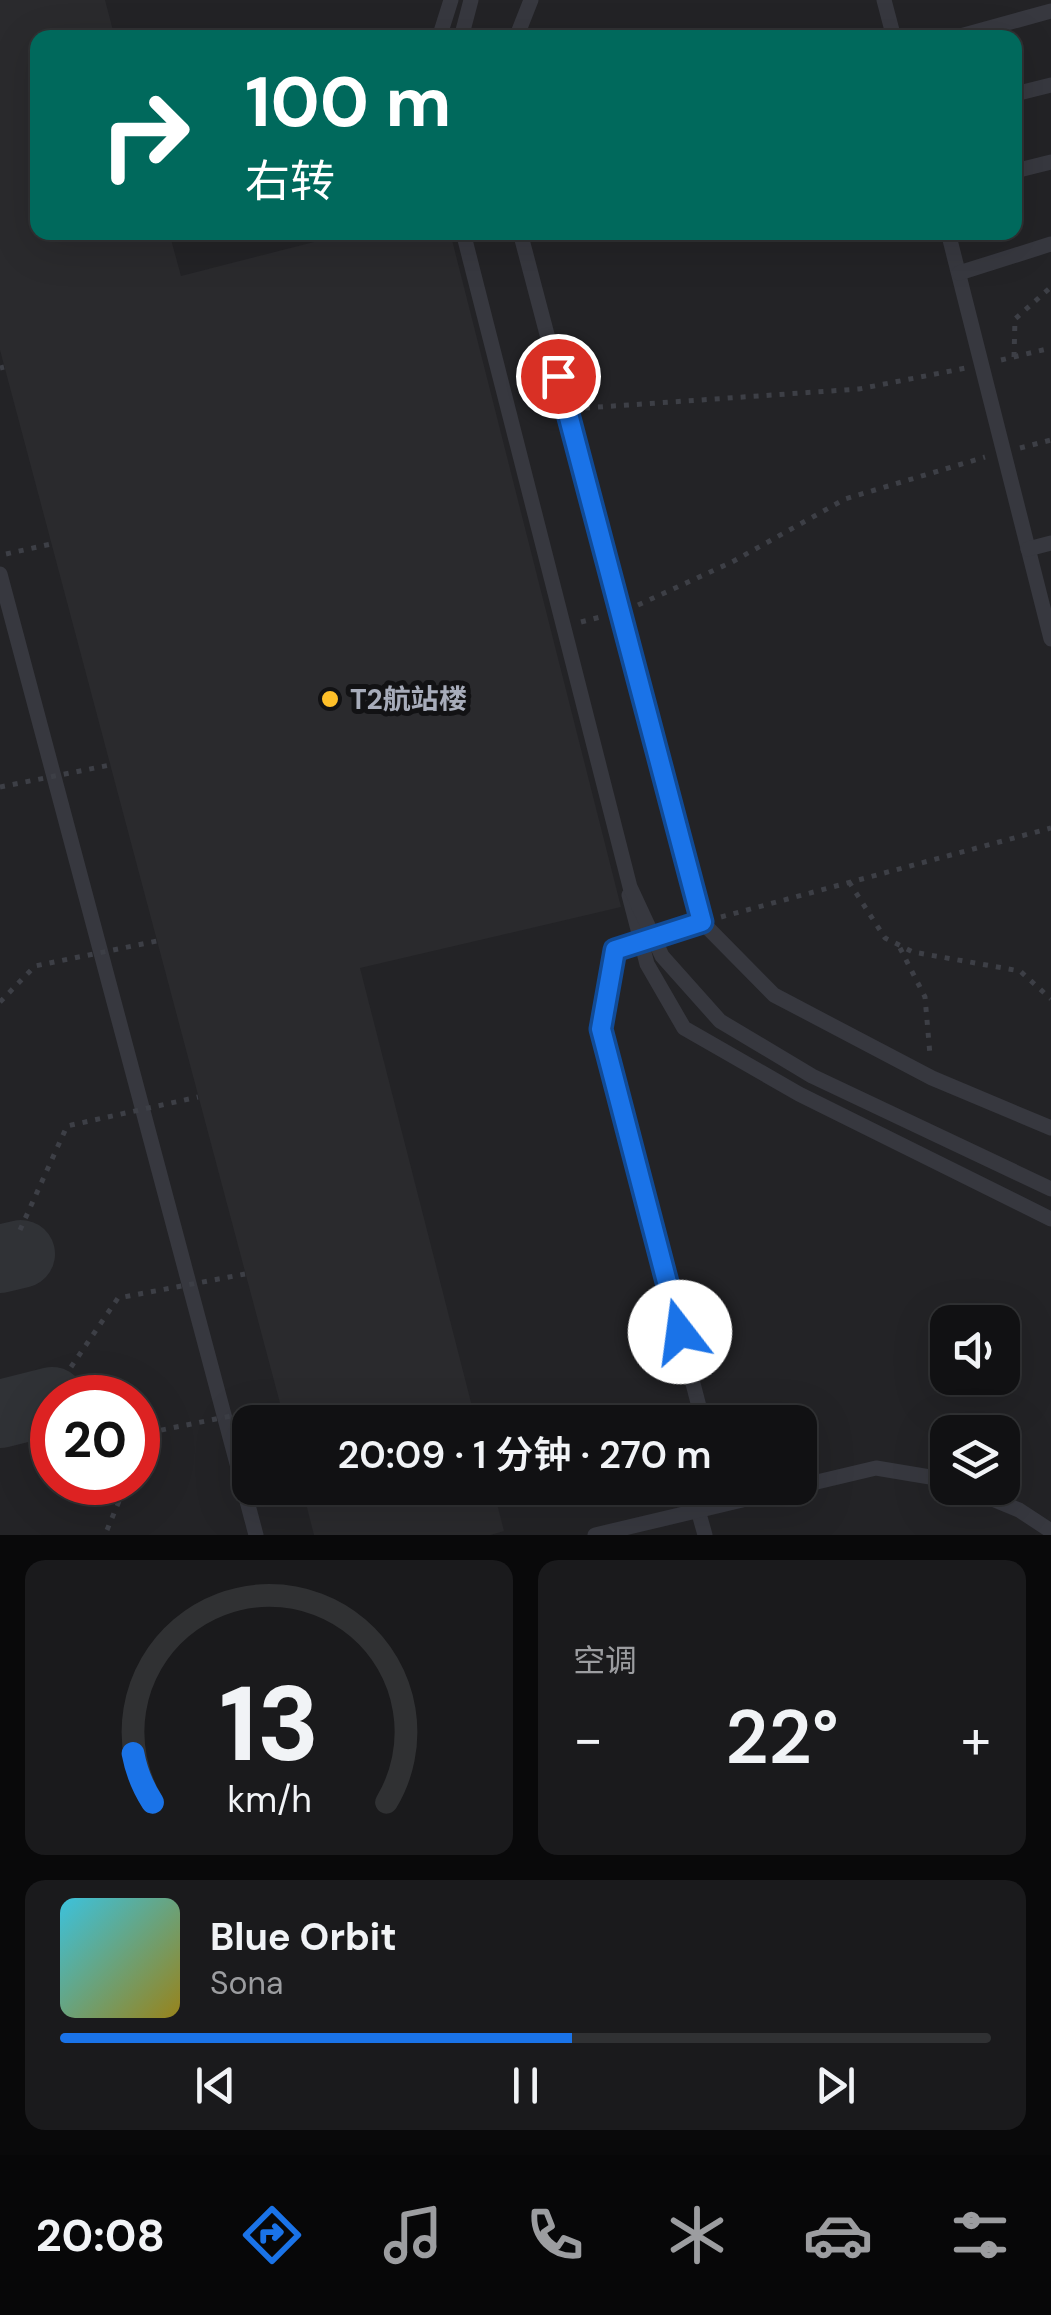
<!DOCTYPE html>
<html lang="zh">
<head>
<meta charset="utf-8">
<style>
  :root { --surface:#111113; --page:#1a1a1c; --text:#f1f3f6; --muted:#9c9da0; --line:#303133; --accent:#1a73e8 }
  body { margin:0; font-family:"DM Sans","Noto Sans SC",sans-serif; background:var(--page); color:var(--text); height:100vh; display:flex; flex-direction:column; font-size:38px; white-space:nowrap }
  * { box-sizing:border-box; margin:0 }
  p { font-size:32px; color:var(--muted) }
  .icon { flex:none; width:55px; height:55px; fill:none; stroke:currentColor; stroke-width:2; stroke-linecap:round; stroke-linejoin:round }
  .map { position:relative; height:1535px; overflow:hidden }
  .details { display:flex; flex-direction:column; gap:25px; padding:25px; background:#09090a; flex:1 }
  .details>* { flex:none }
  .guide { position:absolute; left:30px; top:30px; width:992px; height:210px; border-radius:20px; box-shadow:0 10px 40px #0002,0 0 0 2px var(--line); background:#00695c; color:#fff; overflow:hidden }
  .tools { position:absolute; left:930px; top:1305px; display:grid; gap:20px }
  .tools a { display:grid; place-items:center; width:90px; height:90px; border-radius:20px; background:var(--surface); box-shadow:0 10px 40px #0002,0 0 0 2px var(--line); font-size:50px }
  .speed { position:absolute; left:30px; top:1375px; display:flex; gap:20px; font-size:50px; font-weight:700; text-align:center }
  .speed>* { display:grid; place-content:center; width:130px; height:130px; border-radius:50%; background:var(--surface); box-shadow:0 10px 40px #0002,0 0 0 2px var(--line); line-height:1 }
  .speed .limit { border:15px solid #d22; background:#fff; color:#111 }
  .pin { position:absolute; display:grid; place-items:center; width:85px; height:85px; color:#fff; margin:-42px; border:5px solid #fff; border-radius:50%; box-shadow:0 2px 10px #0007 }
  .me { position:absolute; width:110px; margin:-55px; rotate:345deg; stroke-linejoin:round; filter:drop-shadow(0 0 8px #0008) }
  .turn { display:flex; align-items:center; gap:35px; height:210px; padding:0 50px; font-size:45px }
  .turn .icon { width:130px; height:130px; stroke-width:2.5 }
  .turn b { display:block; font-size:70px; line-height:85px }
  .big { font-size:75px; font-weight:600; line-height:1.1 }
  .details .widget { flex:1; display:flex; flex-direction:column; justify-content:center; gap:15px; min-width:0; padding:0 35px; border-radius:20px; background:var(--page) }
  .details .dial { align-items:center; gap:0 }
  .dial svg { height:260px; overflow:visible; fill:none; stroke:var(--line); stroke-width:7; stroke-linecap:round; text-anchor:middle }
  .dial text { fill:var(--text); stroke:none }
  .song { display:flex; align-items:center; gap:30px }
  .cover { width:120px; height:120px; border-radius:15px; background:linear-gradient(135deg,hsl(190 70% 55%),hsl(50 70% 35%)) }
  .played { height:10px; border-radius:5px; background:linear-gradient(90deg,var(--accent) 55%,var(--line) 55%) }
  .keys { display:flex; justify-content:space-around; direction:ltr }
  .heat { display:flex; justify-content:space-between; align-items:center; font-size:55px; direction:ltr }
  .details .tiles { flex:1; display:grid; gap:25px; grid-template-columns:1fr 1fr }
  .widget:last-child { grid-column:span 2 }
  .trip { position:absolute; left:232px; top:1405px; width:585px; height:100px; border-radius:20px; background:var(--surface); box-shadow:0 10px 40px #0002,0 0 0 2px var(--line); font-weight:600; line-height:100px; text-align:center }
  .tabs { display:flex; height:160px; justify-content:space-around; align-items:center; background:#070708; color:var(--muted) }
  .tabs .icon { width:70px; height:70px }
  .tabs .active { color:var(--accent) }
  .tabs b { font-size:45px; color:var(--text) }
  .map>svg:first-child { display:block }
  .built { fill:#232326; fill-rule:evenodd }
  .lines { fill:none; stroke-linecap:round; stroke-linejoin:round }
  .taxiway { stroke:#303236; stroke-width:68 }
  .building { fill:#2a2a2d }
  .path { stroke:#3d3f46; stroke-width:5; stroke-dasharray:5 8; stroke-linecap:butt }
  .lane { stroke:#37383f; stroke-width:15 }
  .path-bridge { stroke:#3d3f46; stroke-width:5; stroke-dasharray:5 8; stroke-linecap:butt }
  .lane-bridge { stroke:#37383f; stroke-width:15 }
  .route-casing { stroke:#114b97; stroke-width:25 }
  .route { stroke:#1a73e8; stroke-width:18 }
  .poi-dot { fill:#ffc029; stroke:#121214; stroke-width:4 }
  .labels { text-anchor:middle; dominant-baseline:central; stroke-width:10; stroke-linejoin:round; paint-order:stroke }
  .poi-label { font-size:28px; font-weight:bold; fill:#a7acba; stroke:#121214; text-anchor:start }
</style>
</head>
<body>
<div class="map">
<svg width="1051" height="1535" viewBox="0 0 1051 1535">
  <rect width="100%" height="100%" fill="#171719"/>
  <path class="built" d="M 0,0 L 1051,0 L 1051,1535 L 0,1535 ZM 38,38 L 1015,38 L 1015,232 L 38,232 ZM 948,1322 L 1002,1322 L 1002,1378 L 948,1378 ZM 52,1398 L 138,1398 L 138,1482 L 52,1482 ZM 250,1422 L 800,1422 L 800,1488 L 250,1488 ZM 948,1432 L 1002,1432 L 1002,1488 L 948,1488 Z"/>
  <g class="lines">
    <g class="taxiway">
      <path d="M 0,1259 L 21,1254"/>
      <path d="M 0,1414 L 52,1401"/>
    </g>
  </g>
  <g class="building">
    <path d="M 0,0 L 105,0 L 115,38 L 38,38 L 38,232 L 169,232 L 181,276 L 353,232 L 450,232 L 621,907 L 360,968 L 476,1422 L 285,1422 L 0,350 Z"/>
    <path d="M 302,1488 L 493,1488 L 504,1531 L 490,1535 L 314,1535 Z"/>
  </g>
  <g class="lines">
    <g class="path">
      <path d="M 1014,357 L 1015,319 L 1051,287"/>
      <path d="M 1001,360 L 1051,348"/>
      <path d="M 0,368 L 4,367"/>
      <path d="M 585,408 L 859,389 L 966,368"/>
      <path d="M 1020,448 L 1051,440"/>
      <path d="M 6,554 L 51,544"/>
      <path d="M 638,605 L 732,562 L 845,499 L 985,457"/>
      <path d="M 581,622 L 604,616"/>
      <path d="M 849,882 L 885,938 L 913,952 L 1020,971 L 1051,999"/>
      <path d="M 721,917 L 1051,828"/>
      <path d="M 900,948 L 925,997 L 930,1055"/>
      <path d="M 107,1530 L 127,1482"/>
    </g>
    <g class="lane">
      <path d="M 884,0 L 894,38"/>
      <path d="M 439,38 L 451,0"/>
      <path d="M 461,38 L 471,0"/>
      <path d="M 516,38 L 531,0"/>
      <path d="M 953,38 L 1051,11"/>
      <path d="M 1015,94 L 1051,85"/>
      <path d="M 1015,171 L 1051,162"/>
      <path d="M 520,232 L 702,922 L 774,995 L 932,1078 L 1051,1128"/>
      <path d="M 948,232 L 1051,639"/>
      <path d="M 959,273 L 1051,244"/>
      <path d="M 1028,549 L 1051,543"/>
      <path d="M 0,574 L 256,1535"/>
      <path d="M 629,895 L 647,964 L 684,1028 L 799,1094 L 1051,1219"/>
      <path d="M 702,922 L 615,950 L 601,1029 L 703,1422"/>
      <path d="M 800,1486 L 876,1468 L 948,1480"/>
      <path d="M 966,1488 L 1019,1510 L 1051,1531"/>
      <path d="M 698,1510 L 705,1535"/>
      <path d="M 595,1535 L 793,1488"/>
    </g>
    <g class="path-bridge">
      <path d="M 0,787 L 110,765"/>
      <path d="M 0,1002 L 35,966 L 157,941"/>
      <path d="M 20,1230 L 67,1126 L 198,1097"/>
      <path d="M 71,1367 L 118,1298 L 245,1274"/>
      <path d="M 138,1456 L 147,1433 L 280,1406"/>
    </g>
    <path class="lane-bridge" d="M 463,232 L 630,887 L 662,956 L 720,1021 L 812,1076 L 1051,1189"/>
  </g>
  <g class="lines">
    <g class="route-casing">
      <path id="route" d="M 558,376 L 702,922 L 615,950 L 601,1029 L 680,1332"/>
    </g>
    <use href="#route" class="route"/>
  </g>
  <circle class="poi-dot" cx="330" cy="699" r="10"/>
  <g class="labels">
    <g class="poi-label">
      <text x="350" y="699">T2航站楼</text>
    </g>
  </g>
</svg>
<div class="tools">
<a><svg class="icon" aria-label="sound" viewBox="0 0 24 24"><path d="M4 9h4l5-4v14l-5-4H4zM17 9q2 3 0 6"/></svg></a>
<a><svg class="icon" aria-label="layers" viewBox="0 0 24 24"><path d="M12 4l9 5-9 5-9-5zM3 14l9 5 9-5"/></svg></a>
</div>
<div class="speed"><div class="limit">20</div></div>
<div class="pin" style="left:558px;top:376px;background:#d93025"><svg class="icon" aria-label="arrive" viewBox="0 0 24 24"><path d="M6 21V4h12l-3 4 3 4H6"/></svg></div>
<svg class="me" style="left:680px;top:1332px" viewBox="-20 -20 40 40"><circle r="19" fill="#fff"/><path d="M0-13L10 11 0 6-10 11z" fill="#1a73e8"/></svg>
<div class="trip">20:09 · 1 分钟 · 270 m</div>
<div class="guide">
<div class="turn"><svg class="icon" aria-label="right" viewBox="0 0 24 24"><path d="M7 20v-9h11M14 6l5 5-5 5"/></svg><div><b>100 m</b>右转</div></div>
</div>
</div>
<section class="details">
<div class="tiles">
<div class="widget dial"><svg viewBox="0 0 100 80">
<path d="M14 69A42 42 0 1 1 86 69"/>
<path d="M14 69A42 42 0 0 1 8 54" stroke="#1a73e8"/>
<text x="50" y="56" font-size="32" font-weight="700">13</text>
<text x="50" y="72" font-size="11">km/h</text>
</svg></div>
<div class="widget"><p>空调</p>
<div class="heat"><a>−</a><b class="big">22°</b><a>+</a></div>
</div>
<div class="widget">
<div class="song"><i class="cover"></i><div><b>Blue Orbit</b><p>Sona</p></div></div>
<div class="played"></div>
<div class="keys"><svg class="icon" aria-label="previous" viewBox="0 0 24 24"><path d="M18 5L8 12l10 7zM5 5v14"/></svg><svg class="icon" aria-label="pause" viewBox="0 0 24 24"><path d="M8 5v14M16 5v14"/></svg><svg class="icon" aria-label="next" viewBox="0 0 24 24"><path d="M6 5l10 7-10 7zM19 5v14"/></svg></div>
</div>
</div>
</section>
<nav class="tabs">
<b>20:08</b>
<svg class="icon active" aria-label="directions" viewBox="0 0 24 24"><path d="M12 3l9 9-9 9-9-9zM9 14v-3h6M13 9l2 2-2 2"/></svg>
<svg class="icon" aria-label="music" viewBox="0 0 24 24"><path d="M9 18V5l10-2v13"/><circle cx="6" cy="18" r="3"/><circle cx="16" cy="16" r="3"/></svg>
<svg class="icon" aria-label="phone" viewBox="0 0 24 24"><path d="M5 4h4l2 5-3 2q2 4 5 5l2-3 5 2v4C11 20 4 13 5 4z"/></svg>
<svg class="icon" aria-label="climate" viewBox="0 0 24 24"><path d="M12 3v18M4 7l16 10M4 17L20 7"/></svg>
<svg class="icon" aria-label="car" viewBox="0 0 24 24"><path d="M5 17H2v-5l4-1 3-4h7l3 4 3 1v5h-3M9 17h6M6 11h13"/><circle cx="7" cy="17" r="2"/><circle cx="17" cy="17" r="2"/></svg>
<svg class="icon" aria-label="filters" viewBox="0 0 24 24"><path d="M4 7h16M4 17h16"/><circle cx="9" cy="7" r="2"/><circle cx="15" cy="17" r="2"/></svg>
</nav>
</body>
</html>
